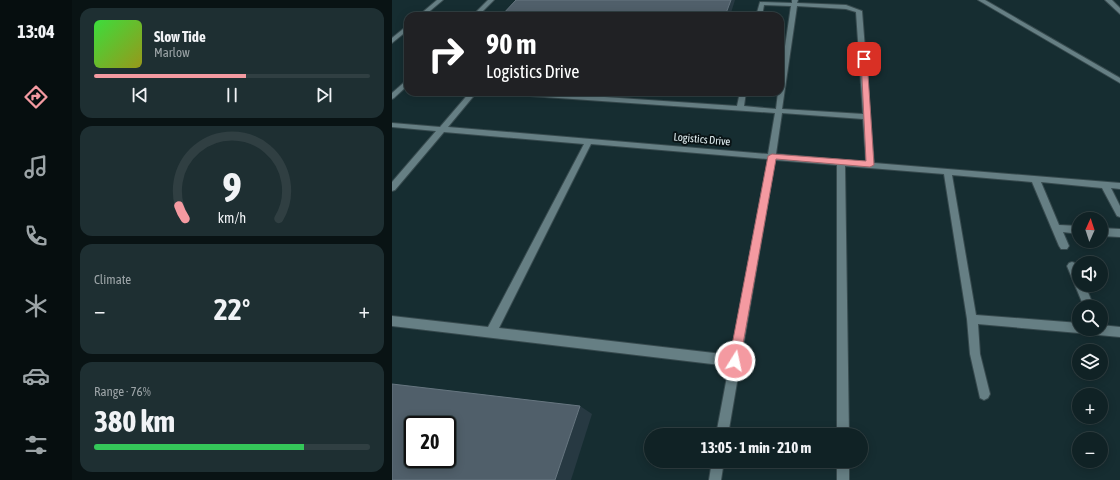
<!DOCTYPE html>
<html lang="en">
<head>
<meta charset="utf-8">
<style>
  :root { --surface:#102225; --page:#1e2f32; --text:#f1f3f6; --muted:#9ca4a7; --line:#303f42; --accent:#f49aa1 }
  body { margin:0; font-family:"Asap Condensed",sans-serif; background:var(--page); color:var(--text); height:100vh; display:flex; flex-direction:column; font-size:15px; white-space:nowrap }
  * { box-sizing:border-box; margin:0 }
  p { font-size:13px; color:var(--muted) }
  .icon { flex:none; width:22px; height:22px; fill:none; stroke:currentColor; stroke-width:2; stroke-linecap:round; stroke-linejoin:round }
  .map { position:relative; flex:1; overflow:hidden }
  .panel { display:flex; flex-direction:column; gap:8px; padding:8px; background:#091314; width:320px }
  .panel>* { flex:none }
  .banner { position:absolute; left:12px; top:12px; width:380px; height:84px; border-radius:12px; box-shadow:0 2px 10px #0003,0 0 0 1px var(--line); background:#202124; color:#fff; overflow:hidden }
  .needle { width:26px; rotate:3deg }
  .buttons { position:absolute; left:680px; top:212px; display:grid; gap:8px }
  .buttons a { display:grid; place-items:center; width:36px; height:36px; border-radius:50%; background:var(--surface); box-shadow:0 2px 10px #0003,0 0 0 1px var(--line); font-size:20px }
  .speed { position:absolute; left:12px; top:416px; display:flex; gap:8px; font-size:20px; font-weight:700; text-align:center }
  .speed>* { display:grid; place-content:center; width:52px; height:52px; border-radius:50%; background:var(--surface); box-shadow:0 2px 10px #0003,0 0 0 1px var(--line); line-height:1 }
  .speed .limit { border:2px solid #111; border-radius:6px; background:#fff; color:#111 }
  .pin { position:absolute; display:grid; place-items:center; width:34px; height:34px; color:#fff; margin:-17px; border-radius:8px; box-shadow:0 2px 6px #0006 }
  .me { position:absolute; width:44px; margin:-22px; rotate:10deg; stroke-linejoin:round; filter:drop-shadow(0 0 3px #0008) }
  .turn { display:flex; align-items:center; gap:14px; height:84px; padding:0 16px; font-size:18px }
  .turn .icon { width:52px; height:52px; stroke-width:2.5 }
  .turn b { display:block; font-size:28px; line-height:34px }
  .big { font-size:30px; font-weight:700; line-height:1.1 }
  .panel .widget { flex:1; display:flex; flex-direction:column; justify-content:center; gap:6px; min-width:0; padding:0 14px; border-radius:12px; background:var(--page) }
  .panel .dial { align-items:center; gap:0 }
  .dial svg { height:104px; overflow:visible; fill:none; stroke:var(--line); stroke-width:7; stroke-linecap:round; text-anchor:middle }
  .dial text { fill:var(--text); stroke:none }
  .song { display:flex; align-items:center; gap:12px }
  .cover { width:48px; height:48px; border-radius:6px; background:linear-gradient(135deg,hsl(120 70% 55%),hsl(60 70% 35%)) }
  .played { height:4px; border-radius:2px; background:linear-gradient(90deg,var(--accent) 55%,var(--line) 55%) }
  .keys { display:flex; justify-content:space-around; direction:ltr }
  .heat { display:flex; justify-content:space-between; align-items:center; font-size:22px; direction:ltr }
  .charge { height:6px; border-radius:3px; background:linear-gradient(90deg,#34c759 76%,var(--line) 0) }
  .trip { position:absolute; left:252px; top:428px; width:224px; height:40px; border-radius:20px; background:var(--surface); box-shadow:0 2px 10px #0003,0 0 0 1px var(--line); font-weight:700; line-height:40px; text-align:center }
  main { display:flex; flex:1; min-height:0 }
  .tabs { display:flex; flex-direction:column; width:72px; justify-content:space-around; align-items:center; background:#060e0f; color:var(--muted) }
  .tabs .icon { width:28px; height:28px }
  .tabs .current { color:var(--accent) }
  .tabs b { font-size:18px; color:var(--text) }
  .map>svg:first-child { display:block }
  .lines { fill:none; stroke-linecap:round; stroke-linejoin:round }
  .service-casing { stroke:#374a4e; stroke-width:2 }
  .minor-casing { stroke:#374a4e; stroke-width:2 }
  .service { fill:#667f84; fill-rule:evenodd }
  .minor { fill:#667f84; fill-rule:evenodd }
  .shaded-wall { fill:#273942 }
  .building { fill:#505f6a; stroke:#677680; fill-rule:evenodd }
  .route { fill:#f49aa1; stroke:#9f6469 }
  .labels { text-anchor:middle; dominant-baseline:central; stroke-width:4; stroke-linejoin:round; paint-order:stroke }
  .street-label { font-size:11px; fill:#e4f1f4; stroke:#091315 }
</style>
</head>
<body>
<main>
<nav class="tabs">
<b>13:04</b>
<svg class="icon current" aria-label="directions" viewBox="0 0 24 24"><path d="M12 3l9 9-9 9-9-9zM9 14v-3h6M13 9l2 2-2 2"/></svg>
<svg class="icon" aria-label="music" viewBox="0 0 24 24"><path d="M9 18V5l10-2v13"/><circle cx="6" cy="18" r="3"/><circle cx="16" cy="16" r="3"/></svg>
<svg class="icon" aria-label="phone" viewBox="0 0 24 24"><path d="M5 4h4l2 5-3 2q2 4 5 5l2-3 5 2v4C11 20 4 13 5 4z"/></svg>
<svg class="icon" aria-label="climate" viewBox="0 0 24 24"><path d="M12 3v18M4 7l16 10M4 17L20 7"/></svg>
<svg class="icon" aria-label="car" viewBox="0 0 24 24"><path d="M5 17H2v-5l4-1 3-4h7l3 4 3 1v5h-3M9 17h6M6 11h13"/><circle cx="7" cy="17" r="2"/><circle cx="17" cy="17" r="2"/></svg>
<svg class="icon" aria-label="filters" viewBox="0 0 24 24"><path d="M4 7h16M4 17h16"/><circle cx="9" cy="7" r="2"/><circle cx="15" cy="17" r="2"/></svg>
</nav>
<section class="panel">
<div class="widget">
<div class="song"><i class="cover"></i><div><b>Slow Tide</b><p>Marlow</p></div></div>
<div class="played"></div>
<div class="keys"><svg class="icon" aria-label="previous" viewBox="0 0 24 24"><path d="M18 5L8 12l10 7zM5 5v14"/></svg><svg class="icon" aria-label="pause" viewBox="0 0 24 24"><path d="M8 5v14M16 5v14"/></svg><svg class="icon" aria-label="next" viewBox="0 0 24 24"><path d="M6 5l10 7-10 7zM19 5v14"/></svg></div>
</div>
<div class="widget dial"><svg viewBox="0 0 100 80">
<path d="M14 69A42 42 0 1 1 86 69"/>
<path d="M14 69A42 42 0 0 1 9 59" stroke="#f49aa1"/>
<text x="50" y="56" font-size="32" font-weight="700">9</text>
<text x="50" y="72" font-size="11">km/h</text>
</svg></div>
<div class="widget"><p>Climate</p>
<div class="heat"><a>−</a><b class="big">22°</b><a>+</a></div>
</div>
<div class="widget"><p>Range · 76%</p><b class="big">380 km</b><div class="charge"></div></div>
</section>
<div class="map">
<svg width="728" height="480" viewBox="0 0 728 480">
  <rect width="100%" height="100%" fill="#162d31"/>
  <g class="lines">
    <g class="service-casing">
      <g id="service">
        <path d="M 45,0 L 51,0 L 32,16 L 26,16 Z"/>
        <path d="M 96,0 L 102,0 L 86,16 L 80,16 Z"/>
        <path d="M 400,0 L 406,0 L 405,3 L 454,5 L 470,11 L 482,163 L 728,183 L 728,189 L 719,188 L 728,206 L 728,217 L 725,216 L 710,188 L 649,182 L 667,225 L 687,226 L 687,234 L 671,232 L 677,246 L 675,249 L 669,249 L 667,246 L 640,182 L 560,175 L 584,315 L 687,323 L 687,329 L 709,329 L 709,325 L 728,327 L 728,337 L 696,334 L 692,332 L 691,330 L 687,333 L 586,324 L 588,354 L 598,394 L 596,398 L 592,400 L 588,398 L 578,354 L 575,319 L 552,174 L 453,166 L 457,435 L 445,435 L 445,165 L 383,160 L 336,435 L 324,435 L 337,366 L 0,326 L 0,316 L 96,327 L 192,144 L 52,132 L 3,190 L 0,191 L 0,182 L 44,131 L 0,127 L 0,123 L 48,127 L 78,92 L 85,92 L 56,127 L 376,154 L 383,113 L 109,94 L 106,92 L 139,92 L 345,106 L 348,92 L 354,92 L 352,106 L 384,109 L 386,92 L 388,92 L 388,80 L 399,6 L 372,5 L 370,16 L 364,16 L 368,2 L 400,3 ZM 405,6 L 454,9 L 464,12 L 471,114 L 390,109 ZM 390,113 L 471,119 L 474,162 L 384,154 ZM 199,144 L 376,159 L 339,355 L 107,328 Z"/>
        <path d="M 586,0 L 593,0 L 728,78 L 728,83 Z"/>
        <path d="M 16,25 L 16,30 L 0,43 L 0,38 Z"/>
        <path d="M 16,79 L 16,85 L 2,98 L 0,99 L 0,93 Z"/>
        <path d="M 709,228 L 728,229 L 728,237 L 709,236 Z"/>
        <path d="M 680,262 L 683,263 L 687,271 L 687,285 L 693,285 L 702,307 L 692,307 L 675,266 L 677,263 Z"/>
        <path d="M 320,461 L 332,461 L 329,480 L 317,480 Z"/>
        <rect x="445" y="461" width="12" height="19"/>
      </g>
    </g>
    <g class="minor-casing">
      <path id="minor" d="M 713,0 L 720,0 L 728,8 L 728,14 Z"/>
    </g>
    <use href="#service" class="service"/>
    <use href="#minor" class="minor"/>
  </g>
  <g class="shaded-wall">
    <path d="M 339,0 L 343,0 L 338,16 L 333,16 Z"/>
    <path d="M 188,406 L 200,414 L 179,480 L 163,480 Z"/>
  </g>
  <g class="building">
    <path d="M 124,0 L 339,0 L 333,16 L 109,16 Z"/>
    <path d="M 0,384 L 188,406 L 163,480 L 0,480 ZM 21,425 L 55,425 L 55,459 L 21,459 Z"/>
  </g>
  <path class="route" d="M 469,58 L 475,59 L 482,165 L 478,167 L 384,159 L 348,361 L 347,365 L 343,366 L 339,365 L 337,361 L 376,156 L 380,154 L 474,161 Z"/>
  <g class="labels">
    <g class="street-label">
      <text transform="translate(310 139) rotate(5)">Logistics Drive</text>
    </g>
  </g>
</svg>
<div class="buttons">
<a><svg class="needle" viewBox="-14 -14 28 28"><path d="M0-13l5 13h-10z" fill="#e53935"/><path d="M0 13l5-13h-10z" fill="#9ca4a7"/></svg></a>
<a><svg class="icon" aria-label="sound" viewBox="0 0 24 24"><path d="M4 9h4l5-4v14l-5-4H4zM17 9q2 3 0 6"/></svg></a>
<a><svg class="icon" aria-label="search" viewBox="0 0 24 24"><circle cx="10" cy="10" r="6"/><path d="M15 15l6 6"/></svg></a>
<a><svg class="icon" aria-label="layers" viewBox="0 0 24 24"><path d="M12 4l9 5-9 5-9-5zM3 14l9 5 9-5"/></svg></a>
<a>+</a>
<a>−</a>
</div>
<div class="speed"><div class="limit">20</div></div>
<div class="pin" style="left:472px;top:59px;background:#d93025"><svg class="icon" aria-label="arrive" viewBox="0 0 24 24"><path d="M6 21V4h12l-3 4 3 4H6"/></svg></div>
<svg class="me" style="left:343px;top:361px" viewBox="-20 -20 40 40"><circle r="17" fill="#f49aa1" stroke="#fff" stroke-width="3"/><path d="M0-11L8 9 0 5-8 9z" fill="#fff"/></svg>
<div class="trip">13:05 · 1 min · 210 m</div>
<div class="banner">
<div class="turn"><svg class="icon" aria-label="right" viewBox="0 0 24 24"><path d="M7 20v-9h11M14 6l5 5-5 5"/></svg><div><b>90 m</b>Logistics Drive</div></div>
</div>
</div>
</main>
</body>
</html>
